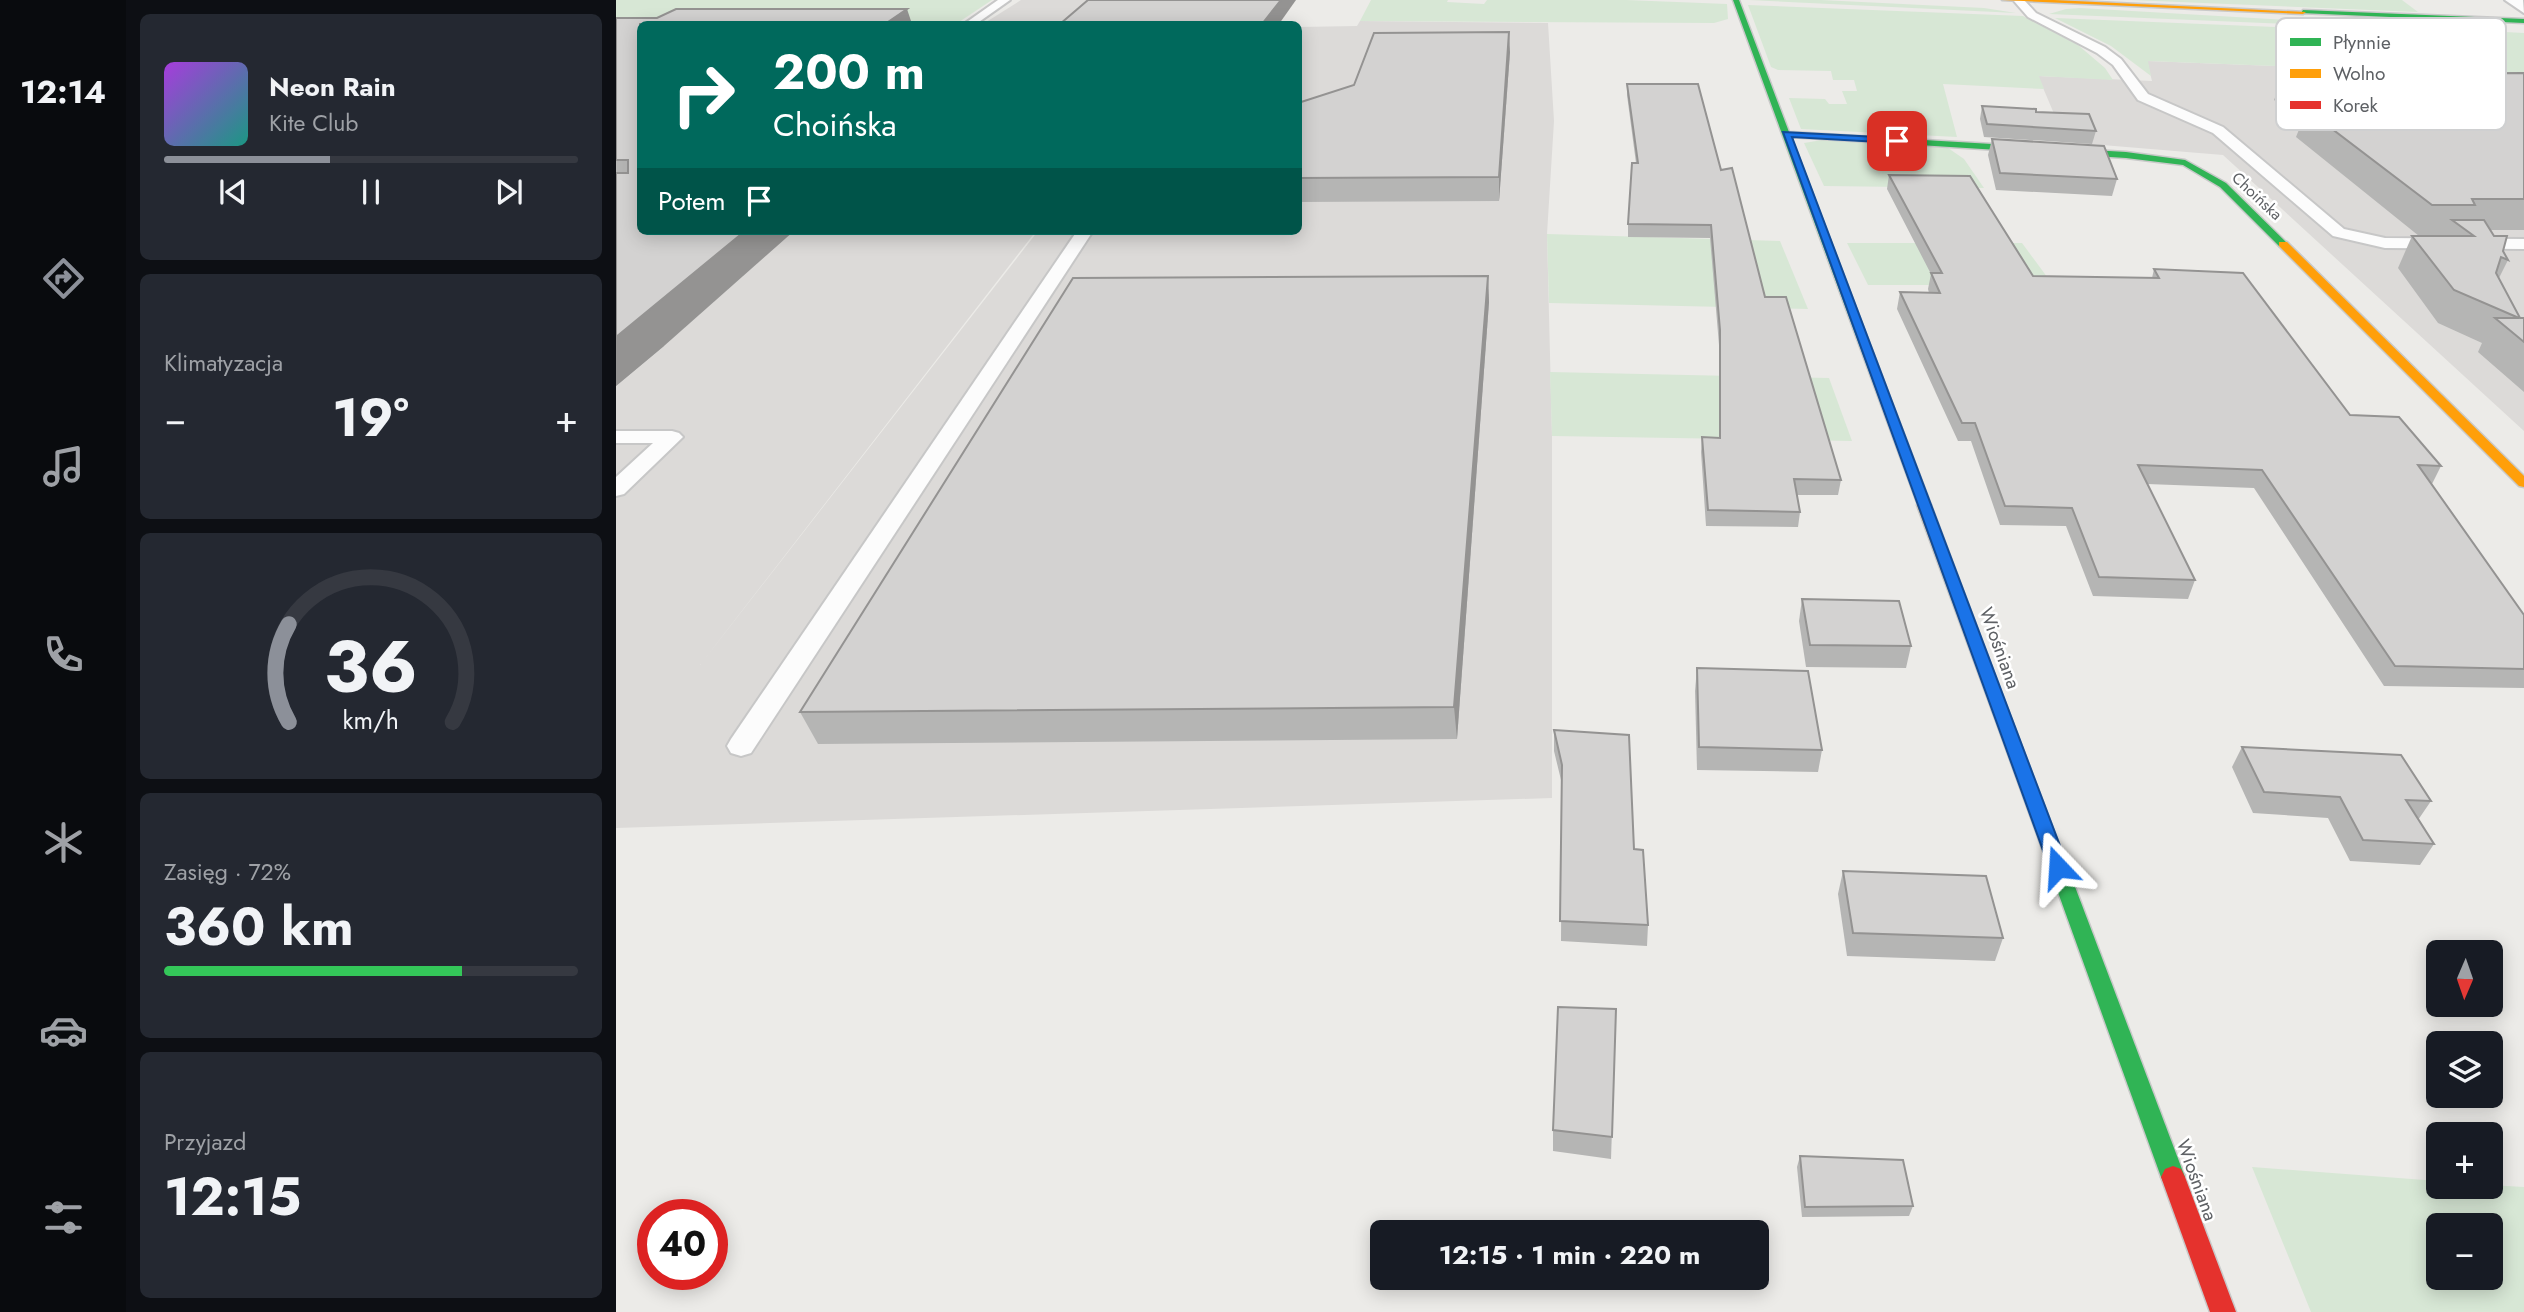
<!DOCTYPE html>
<html lang="pl">
<head>
<meta charset="utf-8">
<style>
  :root { --surface:#171b24; --page:#242831; --text:#f1f3f6; --muted:#9ea1a6; --line:#363941; --accent:#8c9099 }
  body { margin:0; font-family:Jost,sans-serif; background:var(--page); color:var(--text); height:100vh; display:flex; flex-direction:column; font-size:26px; white-space:nowrap }
  * { box-sizing:border-box; margin:0 }
  p { font-size:23px; color:var(--muted) }
  .icon { flex:none; width:38px; height:38px; fill:none; stroke:currentColor; stroke-width:2; stroke-linecap:round; stroke-linejoin:round }
  .map { position:relative; flex:1; overflow:hidden }
  .details { display:flex; flex-direction:column; gap:14px; padding:14px; background:#0d0f14; width:490px }
  .details>* { flex:none }
  .hud { position:absolute; left:21px; top:21px; width:665px; height:214px; border-radius:10px; box-shadow:0 4px 18px #0003; background:#00695c; color:#fff; overflow:hidden }
  .needle { width:46px; rotate:182deg }
  .controls { position:absolute; left:1810px; top:940px; display:grid; gap:14px }
  .controls a { display:grid; place-items:center; width:77px; height:77px; border-radius:10px; background:var(--surface); box-shadow:0 4px 18px #0003; font-size:35px }
  .speed { position:absolute; left:21px; top:1199px; display:flex; gap:14px; font-size:35px; font-weight:700; text-align:center }
  .speed>* { display:grid; place-content:center; width:91px; height:91px; border-radius:50%; background:var(--surface); box-shadow:0 4px 18px #0003; line-height:1 }
  .speed .limit { border:10px solid #d22; background:#fff; color:#111 }
  .pin { position:absolute; display:grid; place-items:center; width:60px; height:60px; color:#fff; margin:-30px; border-radius:14px; box-shadow:0 4px 10px #0006 }
  .me { position:absolute; width:77px; margin:-38px; rotate:340deg; stroke-linejoin:round; filter:drop-shadow(0 0 5px #0008) }
  .turn { display:flex; align-items:center; gap:24px; height:147px; padding:0 21px; font-size:32px }
  .turn .icon { width:91px; height:91px; stroke-width:2.5 }
  .turn b { display:block; font-size:49px; line-height:60px }
  .then { display:flex; align-items:center; height:66px; padding:0 21px; background:#0003; gap:14px; font-size:26px }
  .big { font-size:52px; font-weight:700; line-height:1.1 }
  .details .widget { flex:1; display:flex; flex-direction:column; justify-content:center; gap:10px; min-width:0; padding:0 24px; border-radius:10px; background:var(--page) }
  .details .dial { align-items:center; gap:0 }
  .dial svg { height:182px; overflow:visible; fill:none; stroke:var(--line); stroke-width:7; stroke-linecap:round; text-anchor:middle }
  .dial text { fill:var(--text); stroke:none }
  .song { display:flex; align-items:center; gap:21px }
  .cover { width:84px; height:84px; border-radius:10px; background:linear-gradient(135deg,hsl(280 70% 55%),hsl(170 70% 35%)) }
  .played { height:7px; border-radius:4px; background:linear-gradient(90deg,var(--accent) 40%,var(--line) 40%) }
  .keys { display:flex; justify-content:space-around; direction:ltr }
  .heat { display:flex; justify-content:space-between; align-items:center; font-size:38px; direction:ltr }
  .charge { height:10px; border-radius:5px; background:linear-gradient(90deg,#34c759 72%,var(--line) 0) }
  .trip { position:absolute; left:754px; top:1220px; width:399px; height:70px; border-radius:10px; background:var(--surface); box-shadow:0 4px 18px #0003; font-weight:700; line-height:70px; text-align:center }
  main { display:flex; flex:1; min-height:0 }
  .menu { display:flex; flex-direction:column; width:126px; justify-content:space-around; align-items:center; background:#090b0e; color:var(--muted) }
  .menu .icon { width:49px; height:49px }
  .menu .current { color:var(--accent) }
  .menu b { font-size:32px; color:var(--text) }
  .map>svg:first-child { display:block }
  .industrial { fill:#dcdad8 }
  .green { fill:#d7e7d5; fill-rule:evenodd }
  .lines { fill:none; stroke-linecap:round; stroke-linejoin:round }
  .lane-casing { stroke:#c7c7c7; stroke-width:4 }
  .street-casing { stroke:#c7c7c7; stroke-width:4 }
  .fast-casing { stroke:#c9c9c9; stroke-width:3 }
  .slow-casing { stroke:#c9c9c9; stroke-width:3 }
  .jam-casing { stroke:#c9c9c9; stroke-width:3 }
  .lane { fill:#fcfcfc; fill-rule:evenodd }
  .street { fill:#fcfcfc; fill-rule:evenodd }
  .fast { fill:#30b455; fill-rule:evenodd }
  .slow { fill:#ff9f0a; fill-rule:evenodd }
  .jam { fill:#e5322d; fill-rule:evenodd }
  .wall { fill:#b5b5b4 }
  .shaded-wall { fill:#949392 }
  .building { fill:#d3d2d1; stroke:#949392; stroke-width:2 }
  .route { fill:#1a73e8; stroke:#114b97; stroke-width:2 }
  .labels { text-anchor:middle; dominant-baseline:central; stroke-width:5; stroke-linejoin:round; paint-order:stroke }
  .far-street-label { font-size:16px; fill:#5e6165; stroke:#fff }
  .street-label { font-size:19px; fill:#5e6165; stroke:#fff }
  .key { fill:#fff; stroke:#cfd0d1; stroke-width:2 }
  .key-label { font-size:19px; fill:#5e6165 }
</style>
</head>
<body>
<main>
<nav class="menu">
<b>12:14</b>
<svg class="icon current" aria-label="directions" viewBox="0 0 24 24"><path d="M12 3l9 9-9 9-9-9zM9 14v-3h6M13 9l2 2-2 2"/></svg>
<svg class="icon" aria-label="music" viewBox="0 0 24 24"><path d="M9 18V5l10-2v13"/><circle cx="6" cy="18" r="3"/><circle cx="16" cy="16" r="3"/></svg>
<svg class="icon" aria-label="phone" viewBox="0 0 24 24"><path d="M5 4h4l2 5-3 2q2 4 5 5l2-3 5 2v4C11 20 4 13 5 4z"/></svg>
<svg class="icon" aria-label="climate" viewBox="0 0 24 24"><path d="M12 3v18M4 7l16 10M4 17L20 7"/></svg>
<svg class="icon" aria-label="car" viewBox="0 0 24 24"><path d="M5 17H2v-5l4-1 3-4h7l3 4 3 1v5h-3M9 17h6M6 11h13"/><circle cx="7" cy="17" r="2"/><circle cx="17" cy="17" r="2"/></svg>
<svg class="icon" aria-label="filters" viewBox="0 0 24 24"><path d="M4 7h16M4 17h16"/><circle cx="9" cy="7" r="2"/><circle cx="15" cy="17" r="2"/></svg>
</nav>
<section class="details">
<div class="widget">
<div class="song"><i class="cover"></i><div><b>Neon Rain</b><p>Kite Club</p></div></div>
<div class="played"></div>
<div class="keys"><svg class="icon" aria-label="previous" viewBox="0 0 24 24"><path d="M18 5L8 12l10 7zM5 5v14"/></svg><svg class="icon" aria-label="pause" viewBox="0 0 24 24"><path d="M8 5v14M16 5v14"/></svg><svg class="icon" aria-label="next" viewBox="0 0 24 24"><path d="M6 5l10 7-10 7zM19 5v14"/></svg></div>
</div>
<div class="widget"><p>Klimatyzacja</p>
<div class="heat"><a>−</a><b class="big">19°</b><a>+</a></div>
</div>
<div class="widget dial"><svg viewBox="0 0 100 80">
<path d="M14 69A42 42 0 1 1 86 69"/>
<path d="M14 69A42 42 0 0 1 14 26" stroke="#8c9099"/>
<text x="50" y="56" font-size="32" font-weight="700">36</text>
<text x="50" y="72" font-size="11">km/h</text>
</svg></div>
<div class="widget"><p>Zasięg · 72%</p><b class="big">360 km</b><div class="charge"></div></div>
<div class="widget"><p>Przyjazd</p><b class="big">12:15</b></div>
</section>
<div class="map">
<svg width="1908" height="1312" viewBox="0 0 1908 1312">
  <rect width="100%" height="100%" fill="#ecebe8"/>
  <g class="industrial">
    <path d="M 405,0 L 594,0 L 576,24 L 367,24 Z"/>
    <path d="M 744,21 L 932,23 L 938,121 L 931,234 L 936,436 L 936,798 L 0,828 L 0,27 L 24,231 L 420,231 L 84,665 L 422,231 L 682,231 L 683,27 L 741,26 Z"/>
    <path d="M 1531,61 L 1908,76 L 1908,431 L 1607,155 L 1450,142 L 1422,76 L 1536,81 Z"/>
  </g>
  <g class="green">
    <path d="M 0,0 L 376,0 L 340,24 L 0,27 Z"/>
    <path d="M 755,0 L 832,0 L 831,2 L 868,4 L 871,0 L 1010,0 L 1111,4 L 1112,19 L 1098,23 L 744,21 Z"/>
    <path d="M 1133,0 L 1205,0 L 1368,8 L 1400,13 Z"/>
    <path d="M 1515,0 L 1786,0 L 1802,12 Z"/>
    <path d="M 1132,5 L 1407,16 L 1462,45 L 1489,68 L 1497,80 L 1423,76 L 1428,89 L 1327,84 L 1341,137 L 1185,129 L 1173,98 L 1209,99 L 1213,104 L 1231,104 L 1226,91 L 1241,91 L 1238,80 L 1217,80 L 1215,71 L 1162,70 L 1155,67 Z"/>
    <path d="M 1464,8 L 1691,21 L 1696,25 L 1433,14 L 1450,9 Z"/>
    <path d="M 1439,18 L 1855,35 L 1851,30 L 1908,33 L 1908,76 L 1532,61 L 1535,76 L 1495,46 Z"/>
    <path d="M 1206,140 L 1332,148 L 1348,159 L 1368,188 L 1208,186 L 1188,143 Z"/>
    <path d="M 931,234 L 1164,241 L 1192,309 L 933,303 Z"/>
    <path d="M 1231,243 L 1406,243 L 1437,285 L 1252,285 Z"/>
    <path d="M 934,372 L 1213,378 L 1236,441 L 936,436 Z"/>
    <path d="M 1636,1167 L 1822,1181 L 1822,1186 L 1874,1185 L 1908,1187 L 1908,1312 L 1695,1312 ZM 1822,1225 L 1874,1225 L 1874,1278 L 1822,1278 Z"/>
  </g>
  <g class="lines">
    <g class="lane-casing">
      <g id="lane">
        <path d="M 382,0 L 394,0 L 360,24 L 348,24 Z"/>
        <path d="M 1408,0 L 1420,13 L 1489,47 L 1505,59 L 1532,94 L 1607,127 L 1728,229 L 1769,238 L 1908,239 L 1908,249 L 1769,248 L 1717,236 L 1597,133 L 1522,100 L 1497,65 L 1481,53 L 1412,17 L 1398,1 Z"/>
        <path d="M 461,231 L 477,231 L 135,753 L 125,756 L 115,753 L 111,746 L 115,739 Z"/>
        <path d="M 0,431 L 56,431 L 63,433 L 67,437 L 8,494 L 0,496 L 0,477 L 37,443 L 0,443 Z"/>
      </g>
    </g>
    <g class="street-casing">
      <path id="street" d="M 1889,0 L 1907,0 L 1908,13 Z"/>
    </g>
    <g class="fast-casing">
      <g id="fast">
        <path d="M 1117,0 L 1123,0 L 1173,132 L 1510,152 L 1569,160 L 1610,183 L 1672,244 L 1663,246 L 1604,187 L 1567,165 L 1510,158 L 1175,137 L 1315,505 L 1308,509 L 1303,508 Z"/>
        <path d="M 1687,10 L 1908,19 L 1908,23 L 1685,13 Z"/>
        <path d="M 1384,704 L 1392,710 L 1569,1177 L 1565,1185 L 1557,1188 L 1549,1185 L 1545,1177 L 1376,710 Z"/>
      </g>
    </g>
    <g class="slow-casing">
      <g id="slow">
        <path d="M 1386,0 L 1438,0 L 1690,12 L 1687,14 Z"/>
        <path d="M 1663,242 L 1671,242 L 1908,476 L 1908,487 L 1903,486 L 1663,246 Z"/>
        <path d="M 1308,501 L 1315,505 L 1392,710 L 1390,714 L 1378,714 L 1376,710 L 1301,505 Z"/>
      </g>
    </g>
    <g class="jam-casing">
      <path id="jam" d="M 1557,1166 L 1565,1169 L 1569,1177 L 1620,1312 L 1594,1312 L 1545,1177 L 1549,1169 Z"/>
    </g>
    <use href="#lane" class="lane"/>
    <use href="#street" class="street"/>
    <use href="#fast" class="fast"/>
    <use href="#slow" class="slow"/>
    <use href="#jam" class="jam"/>
  </g>
  <g class="wall">
    <path d="M 291,9 L 24,24 L 48,346 L 0,386 L 0,18 L 41,18 Z"/>
    <path d="M 894,52 L 883,201 L 682,202 L 682,103 Z"/>
    <path d="M 1908,73 L 1908,230 L 1874,230 L 1892,260 L 1883,278 L 1904,318 L 1908,318 L 1908,392 L 1862,352 L 1866,343 L 1822,323 L 1782,268 L 1796,236 L 1829,236 L 1803,236 L 1680,137 L 1686,122 L 1658,100 L 1668,74 Z"/>
    <path d="M 1011,84 L 1105,170 L 1149,297 L 1225,480 L 1222,495 L 1181,495 L 1184,512 L 1182,527 L 1090,526 L 1085,452 L 1086,437 L 1103,438 L 1103,345 L 1094,238 L 1012,237 L 1012,224 L 1020,163 L 1011,95 Z"/>
    <path d="M 1366,106 L 1420,112 L 1480,131 L 1476,144 L 1368,137 L 1364,119 Z"/>
    <path d="M 1376,139 L 1501,179 L 1496,196 L 1380,190 L 1372,155 Z"/>
    <path d="M 1273,175 L 1417,276 L 1536,278 L 1538,269 L 1734,415 L 1825,466 L 1816,484 L 1908,615 L 1908,688 L 1768,686 L 1638,488 L 1531,484 L 1579,580 L 1572,599 L 1477,596 L 1450,526 L 1384,525 L 1355,441 L 1342,441 L 1281,309 L 1284,292 L 1313,293 L 1312,289 L 1315,274 L 1271,189 Z"/>
    <path d="M 872,276 L 873,302 L 841,739 L 202,744 L 184,712 Z"/>
    <path d="M 1186,599 L 1295,646 L 1290,668 L 1190,667 L 1183,621 Z"/>
    <path d="M 1081,668 L 1206,750 L 1202,772 L 1081,770 L 1079,691 Z"/>
    <path d="M 938,730 L 1018,849 L 1032,925 L 1031,946 L 945,941 L 946,784 L 938,751 Z"/>
    <path d="M 1626,747 L 1815,801 L 1802,820 L 1818,844 L 1804,865 L 1734,861 L 1712,818 L 1637,813 L 1616,767 Z"/>
    <path d="M 1227,871 L 1387,938 L 1379,961 L 1231,956 L 1222,894 Z"/>
    <path d="M 1000,1009 L 995,1159 L 937,1151 L 937,1130 Z"/>
    <path d="M 1184,1156 L 1297,1206 L 1293,1216 L 1186,1217 L 1181,1167 Z"/>
  </g>
  <g class="shaded-wall">
    <path d="M 665,0 L 680,0 L 663,24 L 646,24 Z"/>
    <path d="M 291,9 L 296,24 L 269,24 Z"/>
    <path d="M 893,32 L 894,52 L 883,201 L 883,177 Z"/>
    <path d="M 129,231 L 178,231 L 48,346 L 0,386 L 0,337 Z"/>
    <path d="M 872,276 L 873,302 L 841,739 L 838,707 Z"/>
  </g>
  <g class="building">
    <path d="M 472,0 L 665,0 L 646,24 L 444,24 Z"/>
    <path d="M 60,9 L 291,9 L 269,24 L 24,24 L 24,231 L 129,231 L 0,337 L 0,173 L 12,173 L 12,160 L 0,160 L 0,18 L 41,18 Z"/>
    <path d="M 893,32 L 883,177 L 682,178 L 682,103 L 738,85 L 758,33 Z"/>
    <path d="M 1908,73 L 1908,199 L 1856,199 L 1859,205 L 1816,205 L 1690,109 L 1717,110 L 1668,74 Z"/>
    <path d="M 1011,84 L 1082,84 L 1105,170 L 1116,168 L 1149,297 L 1170,297 L 1225,480 L 1178,479 L 1184,512 L 1092,510 L 1086,437 L 1104,438 L 1104,330 L 1095,225 L 1012,224 L 1016,163 L 1022,163 Z"/>
    <path d="M 1366,106 L 1420,109 L 1420,112 L 1473,114 L 1480,131 L 1371,124 Z"/>
    <path d="M 1376,139 L 1488,146 L 1501,179 L 1384,173 Z"/>
    <path d="M 1273,175 L 1354,176 L 1417,276 L 1543,278 L 1538,269 L 1627,273 L 1734,415 L 1783,417 L 1825,466 L 1802,465 L 1908,615 L 1908,669 L 1779,666 L 1646,470 L 1522,465 L 1579,580 L 1483,577 L 1456,508 L 1389,506 L 1359,423 L 1346,423 L 1284,292 L 1324,293 L 1315,273 L 1326,273 Z"/>
    <path d="M 1836,220 L 1868,220 L 1878,236 L 1891,236 L 1887,251 L 1892,260 L 1885,257 L 1880,273 L 1904,318 L 1908,318 L 1908,342 L 1879,318 L 1903,318 L 1838,290 L 1796,236 L 1858,236 Z"/>
    <path d="M 872,276 L 838,707 L 184,712 L 457,278 Z"/>
    <path d="M 1186,599 L 1283,601 L 1295,646 L 1194,645 Z"/>
    <path d="M 1081,668 L 1192,671 L 1206,750 L 1083,747 Z"/>
    <path d="M 938,730 L 1013,735 L 1018,849 L 1027,850 L 1032,925 L 944,921 L 946,765 Z"/>
    <path d="M 1626,747 L 1785,755 L 1815,801 L 1790,800 L 1818,844 L 1747,840 L 1724,797 L 1648,792 Z"/>
    <path d="M 1227,871 L 1370,876 L 1387,938 L 1237,933 Z"/>
    <path d="M 942,1007 L 1000,1009 L 996,1137 L 937,1130 Z"/>
    <path d="M 1184,1156 L 1287,1160 L 1297,1206 L 1189,1207 Z"/>
  </g>
  <path class="route" d="M 1167,132 L 1281,138 L 1285,141 L 1281,143 L 1176,137 L 1452,867 L 1449,872 L 1442,874 L 1435,872 L 1433,867 Z"/>
  <g class="labels">
    <g class="far-street-label">
      <text transform="translate(1641 196) rotate(43)">Choińska</text>
    </g>
    <g class="street-label">
      <text transform="translate(1384 648) rotate(70)">Wiośniana</text>
      <text transform="translate(1581 1180) rotate(70)">Wiośniana</text>
    </g>
  </g>
  <rect x="1660" y="18" width="230" height="112" rx="10" class="key"/>
  <rect x="1674" y="38" width="31" height="8" fill="#30b455"/>
  <rect x="1674" y="69" width="31" height="9" fill="#ff9f0a"/>
  <rect x="1674" y="101" width="31" height="8" fill="#e5322d"/>
  <g class="key-label">
    <text x="1717" y="49">Płynnie</text>
    <text x="1717" y="80">Wolno</text>
    <text x="1717" y="112">Korek</text>
  </g>
</svg>
<div class="controls">
<a><svg class="needle" viewBox="-14 -14 28 28"><path d="M0-13l5 13h-10z" fill="#e53935"/><path d="M0 13l5-13h-10z" fill="#9ea1a6"/></svg></a>
<a><svg class="icon" aria-label="layers" viewBox="0 0 24 24"><path d="M12 4l9 5-9 5-9-5zM3 14l9 5 9-5"/></svg></a>
<a>+</a>
<a>−</a>
</div>
<div class="speed"><div class="limit">40</div></div>
<div class="pin" style="left:1281px;top:141px;background:#d93025"><svg class="icon" aria-label="arrive" viewBox="0 0 24 24"><path d="M6 21V4h12l-3 4 3 4H6"/></svg></div>
<svg class="me" style="left:1442px;top:867px" viewBox="-20 -20 40 40"><path d="M0-17L14 15 0 8-14 15z" fill="#1a73e8" stroke="#fff" stroke-width="4"/></svg>
<div class="trip">12:15 · 1 min · 220 m</div>
<div class="hud">
<div class="turn"><svg class="icon" aria-label="right" viewBox="0 0 24 24"><path d="M7 20v-9h11M14 6l5 5-5 5"/></svg><div><b>200 m</b>Choińska</div></div>
<div class="then">Potem<svg class="icon" aria-label="arrive" viewBox="0 0 24 24"><path d="M6 21V4h12l-3 4 3 4H6"/></svg></div>
</div>
</div>
</main>
</body>
</html>
